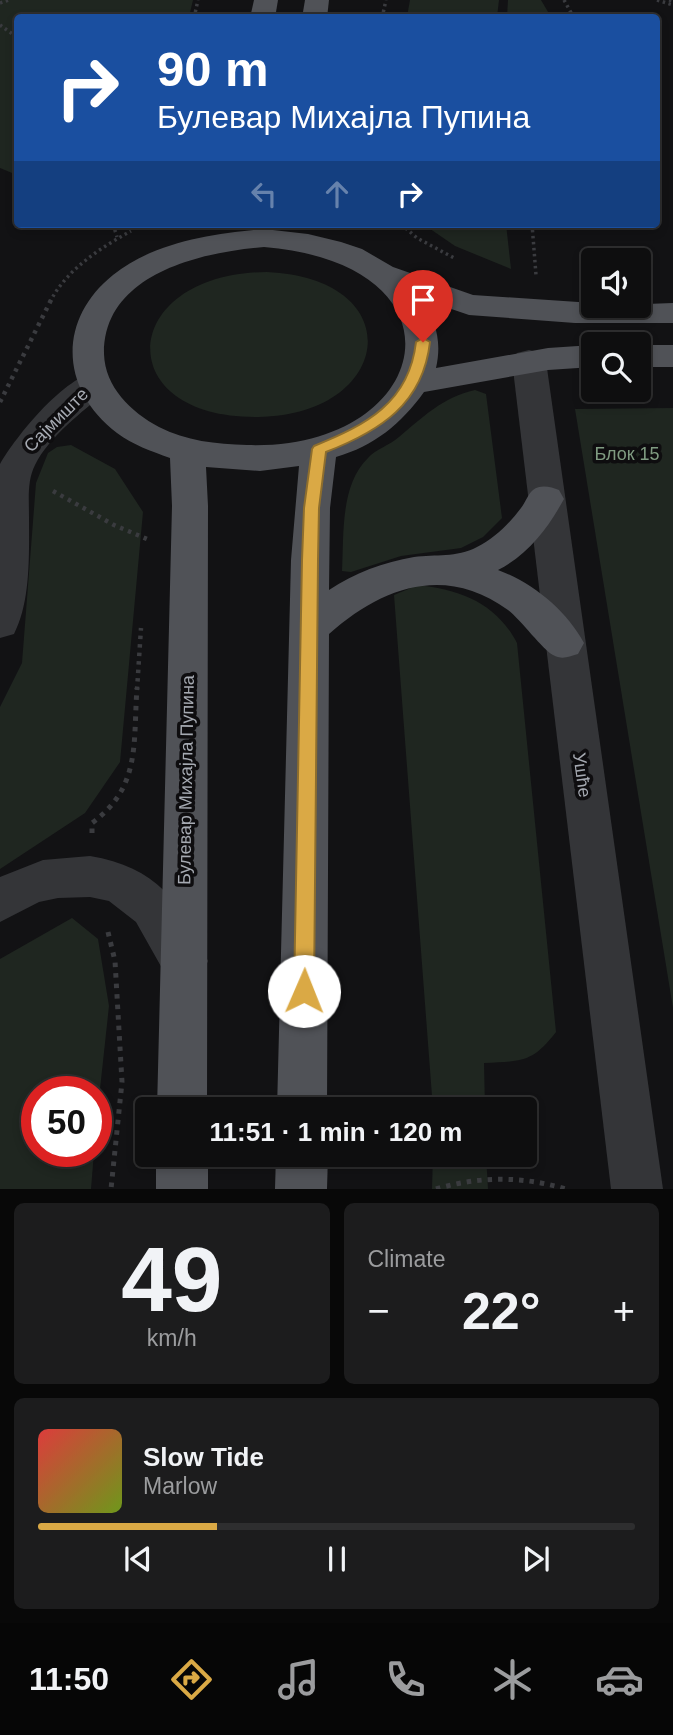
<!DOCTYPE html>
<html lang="en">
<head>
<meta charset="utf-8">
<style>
  :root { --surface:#0e0e0f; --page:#1c1c1d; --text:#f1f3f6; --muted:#9b9c9e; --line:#2e2e2f; --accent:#daa945 }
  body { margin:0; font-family:Arial,sans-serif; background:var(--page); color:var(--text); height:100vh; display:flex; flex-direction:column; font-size:26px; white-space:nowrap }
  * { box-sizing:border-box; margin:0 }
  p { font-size:23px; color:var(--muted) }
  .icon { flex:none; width:38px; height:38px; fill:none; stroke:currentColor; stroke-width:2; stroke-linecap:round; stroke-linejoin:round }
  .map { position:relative; height:1189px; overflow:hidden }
  .sheet { display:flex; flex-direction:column; gap:14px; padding:14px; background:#080808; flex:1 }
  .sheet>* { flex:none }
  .top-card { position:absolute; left:14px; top:14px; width:646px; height:214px; border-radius:7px; box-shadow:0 4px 10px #0003,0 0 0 2px var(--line); background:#1a4fa0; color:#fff; overflow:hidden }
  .fabs { position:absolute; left:581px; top:248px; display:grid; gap:14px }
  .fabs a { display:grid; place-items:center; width:70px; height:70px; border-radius:7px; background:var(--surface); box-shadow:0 4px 10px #0003,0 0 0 2px var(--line); font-size:35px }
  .speed { position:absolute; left:21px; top:1076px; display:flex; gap:14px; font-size:35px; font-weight:700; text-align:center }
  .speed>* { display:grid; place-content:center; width:91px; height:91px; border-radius:50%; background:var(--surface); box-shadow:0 4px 10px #0003,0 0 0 2px var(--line); line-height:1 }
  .speed .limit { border:10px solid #d22; background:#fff; color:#111 }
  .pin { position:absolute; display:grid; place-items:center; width:60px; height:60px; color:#fff; margin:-72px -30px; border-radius:50% 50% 50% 0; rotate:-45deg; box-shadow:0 0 7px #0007 }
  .pin .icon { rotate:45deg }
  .me { position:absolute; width:77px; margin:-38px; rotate:1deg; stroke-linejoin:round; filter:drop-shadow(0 0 5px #0008) }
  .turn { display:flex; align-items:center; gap:24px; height:147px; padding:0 28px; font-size:32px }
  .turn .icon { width:91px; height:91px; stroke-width:2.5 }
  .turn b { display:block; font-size:49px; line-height:60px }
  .lanes { display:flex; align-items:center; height:66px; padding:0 28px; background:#0003; justify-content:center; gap:35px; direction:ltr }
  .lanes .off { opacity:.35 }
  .big { font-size:52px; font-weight:800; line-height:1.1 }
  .sheet .tile { flex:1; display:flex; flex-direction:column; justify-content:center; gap:10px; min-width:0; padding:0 24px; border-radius:10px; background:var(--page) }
  .sheet .dial { align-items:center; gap:0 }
  .dial b { font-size:91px; line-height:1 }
  .song { display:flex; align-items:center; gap:21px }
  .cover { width:84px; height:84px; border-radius:10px; background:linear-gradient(135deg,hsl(0 70% 55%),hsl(80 70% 35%)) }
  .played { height:7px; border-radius:4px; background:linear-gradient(90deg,var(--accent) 30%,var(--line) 30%) }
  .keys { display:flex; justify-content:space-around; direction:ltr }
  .heat { display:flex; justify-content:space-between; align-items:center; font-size:38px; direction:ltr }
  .sheet .tiles { flex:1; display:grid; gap:14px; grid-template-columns:1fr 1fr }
  .tile:last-child { grid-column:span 2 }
  .trip { position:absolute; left:135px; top:1097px; width:402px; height:70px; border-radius:7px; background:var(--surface); box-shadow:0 4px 10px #0003,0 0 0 2px var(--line); font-weight:800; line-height:70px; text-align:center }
  .menu { display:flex; height:112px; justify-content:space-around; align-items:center; background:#060606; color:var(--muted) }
  .menu .icon { width:49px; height:49px }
  .menu .active { color:var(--accent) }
  .menu b { font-size:32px; color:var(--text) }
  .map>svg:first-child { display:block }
  .green { fill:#1f2620 }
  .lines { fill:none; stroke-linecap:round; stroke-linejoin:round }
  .path-far2 { stroke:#3a3b3f; stroke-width:3.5; stroke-dasharray:2.5 3.5; stroke-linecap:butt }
  .path-far1 { stroke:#3a3b3f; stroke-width:4.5; stroke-dasharray:3.5 5; stroke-linecap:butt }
  .path { stroke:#3a3b3f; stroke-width:5; stroke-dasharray:4.5 6; stroke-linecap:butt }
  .minor { fill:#343538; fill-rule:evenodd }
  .major { fill:#505257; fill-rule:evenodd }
  .route { fill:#daa945; stroke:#8e6e2d; stroke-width:2 }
  .labels { text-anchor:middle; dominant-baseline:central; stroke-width:7; stroke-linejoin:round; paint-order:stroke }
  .street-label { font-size:18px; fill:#a6aab2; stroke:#0e0d0f }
  .park-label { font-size:18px; fill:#7f9b81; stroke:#0e0d0f }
</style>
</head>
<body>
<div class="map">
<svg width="673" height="1189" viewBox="0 0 673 1189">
  <rect width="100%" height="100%" fill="#121214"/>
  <g class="green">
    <path d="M 0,0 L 193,0 L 189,17 L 18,18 L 17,175 L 0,168 Z"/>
    <path d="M 410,0 L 499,0 L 497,17 L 407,17 Z"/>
    <path d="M 508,0 L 541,0 L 551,17 L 507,17 Z"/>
    <path d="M 423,224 L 506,224 L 511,269 L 455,246 Z"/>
    <path d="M 267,272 C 413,279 392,416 258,417 C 108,419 118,273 267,272 Z"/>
    <path d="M 475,390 L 486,394 L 502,518 L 483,537 L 461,548 L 401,556 L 351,572 L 342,571 C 344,535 340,485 368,458 C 376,449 390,445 399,437 C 423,417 443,397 475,390 Z"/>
    <path d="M 673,408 L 673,1008 L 575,409 Z"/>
    <path d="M 71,445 L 115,469 L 143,512 L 120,762 L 85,813 L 0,869 L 0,707 L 22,663 L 36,483 L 48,453 L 57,447 Z"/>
    <path d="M 418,585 C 461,590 496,603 517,643 L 556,1032 C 532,1063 522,1061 484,1063 L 485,1109 L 433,1109 L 394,595 Z"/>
    <path d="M 72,918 L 98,939 L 109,1006 L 96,1126 L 96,1092 L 37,1092 L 37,1152 L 94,1152 L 91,1189 L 0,1189 L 0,959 Z"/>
    <path d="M 433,1155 L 486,1155 L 488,1189 L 432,1189 Z"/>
  </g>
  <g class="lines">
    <g class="path-far2">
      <path d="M 564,0 L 574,18"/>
      <path d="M 657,0 L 673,5"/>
      <path d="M 669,0 L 673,1"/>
      <path d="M 0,3 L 9,0"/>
      <path d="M 194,18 L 198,0"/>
      <path d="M 382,18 L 386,0"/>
      <path d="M 0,25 L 18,38"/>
      <path d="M 113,224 L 117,237"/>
      <path d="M 401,224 L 417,238 L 456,259"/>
      <path d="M 532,224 L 536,275"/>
      <path d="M 50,302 C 66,270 100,248 131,231"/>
    </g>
    <g class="path-far1">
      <path d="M 0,402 L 51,300"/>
      <path d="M 53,491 L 114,525 L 147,539"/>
      <path d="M 137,690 L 141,628"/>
    </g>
    <g class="path">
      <path d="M 92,833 L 92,823 C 141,787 133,744 137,688"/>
      <path d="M 108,932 L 115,961 L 122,1082 L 111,1189"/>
      <path d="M 436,1189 C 480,1176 522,1176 566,1189"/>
    </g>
    <g class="minor">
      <path d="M 529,350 L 541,353 L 546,361 L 663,1189 L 611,1189 L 512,361 L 517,353 Z"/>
      <path d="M 94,372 L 106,375 L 111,383 L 106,391 C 82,413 50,435 35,465 C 27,481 29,499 29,517 C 29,554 31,601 14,634 L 0,638 L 0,464 C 17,435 61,381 94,372 Z"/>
      <path d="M 90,856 C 156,867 182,902 208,961 L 201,977 L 184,983 L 167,977 L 136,922 L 109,901 L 90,897 L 58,898 L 39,902 L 0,922 L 0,877 L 43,860 Z"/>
    </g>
    <g class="major">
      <path d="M 254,0 L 278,0 L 275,18 L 250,18 Z"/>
      <path d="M 305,0 L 329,0 L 327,18 L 302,18 Z"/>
      <path d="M 264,229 L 308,234 L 341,242 L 362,249 L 393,267 L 473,295 L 593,303 L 593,306 L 673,303 L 673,323 L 575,323 L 469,315 L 422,299 C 436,321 442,342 436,368 L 548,348 L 593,345 L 593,367 L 548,370 L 424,392 C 401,424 374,446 336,457 L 330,508 L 329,590 C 354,573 384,562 414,557 C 436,554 456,558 477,547 C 495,538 509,524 521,508 C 525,503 528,494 533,490 C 541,484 551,487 559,490 L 564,499 C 548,528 529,554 498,570 C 533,583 566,610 584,643 L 578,654 C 568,657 562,660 553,655 C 543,650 521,620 508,610 C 445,564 382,587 329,634 L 327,1110 L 277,1110 L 291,560 L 299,466 L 260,471 L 206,467 L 208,506 L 207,1110 L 157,1110 L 172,506 L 170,458 C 151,451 133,445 117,433 C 60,390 57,320 113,275 C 154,242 214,233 264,229 ZM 264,247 C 477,265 431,451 247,445 C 216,444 186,441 159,427 C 131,412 105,387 104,354 C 103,274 201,252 264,247 Z"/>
      <rect x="639" y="345" width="34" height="22"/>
      <rect x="156" y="1155" width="52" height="34"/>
      <path d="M 276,1155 L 328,1155 L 327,1189 L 275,1189 Z"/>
    </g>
  </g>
  <path class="route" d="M 423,338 L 430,342 C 423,404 380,431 326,452 L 319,508 L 318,560 L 314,991 L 311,997 L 304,1000 L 297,997 L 294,991 L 302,560 L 304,508 L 312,449 L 314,446 C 366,425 409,403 416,342 Z"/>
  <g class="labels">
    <g class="street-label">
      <text transform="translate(56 420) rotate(-45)">Сајмиште</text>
      <text transform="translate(582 775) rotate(82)">Ушће</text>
      <text transform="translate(186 780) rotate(-89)">Булевар Михајла Пупина</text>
    </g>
    <g class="park-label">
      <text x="627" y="454">Блок 15</text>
    </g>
  </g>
</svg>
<div class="fabs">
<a><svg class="icon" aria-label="sound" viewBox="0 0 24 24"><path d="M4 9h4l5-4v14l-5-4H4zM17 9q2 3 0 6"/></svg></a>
<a><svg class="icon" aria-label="search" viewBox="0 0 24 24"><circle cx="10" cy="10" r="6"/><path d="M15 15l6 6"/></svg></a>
</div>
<div class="speed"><div class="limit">50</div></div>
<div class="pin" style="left:423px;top:342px;background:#d93025"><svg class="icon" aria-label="arrive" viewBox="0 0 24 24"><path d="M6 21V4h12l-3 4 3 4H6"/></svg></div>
<svg class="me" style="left:304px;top:991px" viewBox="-20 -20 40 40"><circle r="19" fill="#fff"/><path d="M0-13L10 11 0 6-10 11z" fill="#daa945"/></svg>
<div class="trip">11:51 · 1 min · 120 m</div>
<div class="top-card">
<div class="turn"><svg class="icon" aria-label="right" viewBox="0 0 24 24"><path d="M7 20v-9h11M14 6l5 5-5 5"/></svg><div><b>90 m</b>Булевар Михајла Пупина</div></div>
<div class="lanes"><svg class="icon off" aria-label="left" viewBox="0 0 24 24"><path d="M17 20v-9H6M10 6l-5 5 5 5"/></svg><svg class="icon off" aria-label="ahead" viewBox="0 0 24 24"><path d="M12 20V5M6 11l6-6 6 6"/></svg><svg class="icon" aria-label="right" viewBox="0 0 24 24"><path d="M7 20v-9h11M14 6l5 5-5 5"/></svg></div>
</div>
</div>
<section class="sheet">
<div class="tiles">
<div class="tile dial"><b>49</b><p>km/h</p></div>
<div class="tile"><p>Climate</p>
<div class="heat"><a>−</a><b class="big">22°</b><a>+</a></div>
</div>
<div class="tile">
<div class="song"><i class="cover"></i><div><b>Slow Tide</b><p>Marlow</p></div></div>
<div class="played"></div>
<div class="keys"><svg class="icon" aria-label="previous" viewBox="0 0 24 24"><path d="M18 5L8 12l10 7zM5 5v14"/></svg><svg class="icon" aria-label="pause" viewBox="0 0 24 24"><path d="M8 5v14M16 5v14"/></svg><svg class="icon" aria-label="next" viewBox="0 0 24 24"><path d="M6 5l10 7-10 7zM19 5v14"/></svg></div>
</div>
</div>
</section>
<nav class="menu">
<b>11:50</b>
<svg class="icon active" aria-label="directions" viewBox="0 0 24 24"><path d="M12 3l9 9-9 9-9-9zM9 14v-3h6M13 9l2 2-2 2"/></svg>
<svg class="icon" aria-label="music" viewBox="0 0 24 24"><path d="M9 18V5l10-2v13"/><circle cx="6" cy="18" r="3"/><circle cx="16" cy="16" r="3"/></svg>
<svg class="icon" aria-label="phone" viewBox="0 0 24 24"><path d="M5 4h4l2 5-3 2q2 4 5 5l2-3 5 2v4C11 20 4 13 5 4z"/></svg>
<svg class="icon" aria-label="climate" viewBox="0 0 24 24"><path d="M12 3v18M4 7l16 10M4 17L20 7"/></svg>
<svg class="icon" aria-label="car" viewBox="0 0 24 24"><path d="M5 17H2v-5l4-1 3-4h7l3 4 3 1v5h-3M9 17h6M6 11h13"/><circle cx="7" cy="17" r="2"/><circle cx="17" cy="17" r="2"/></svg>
</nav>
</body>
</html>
